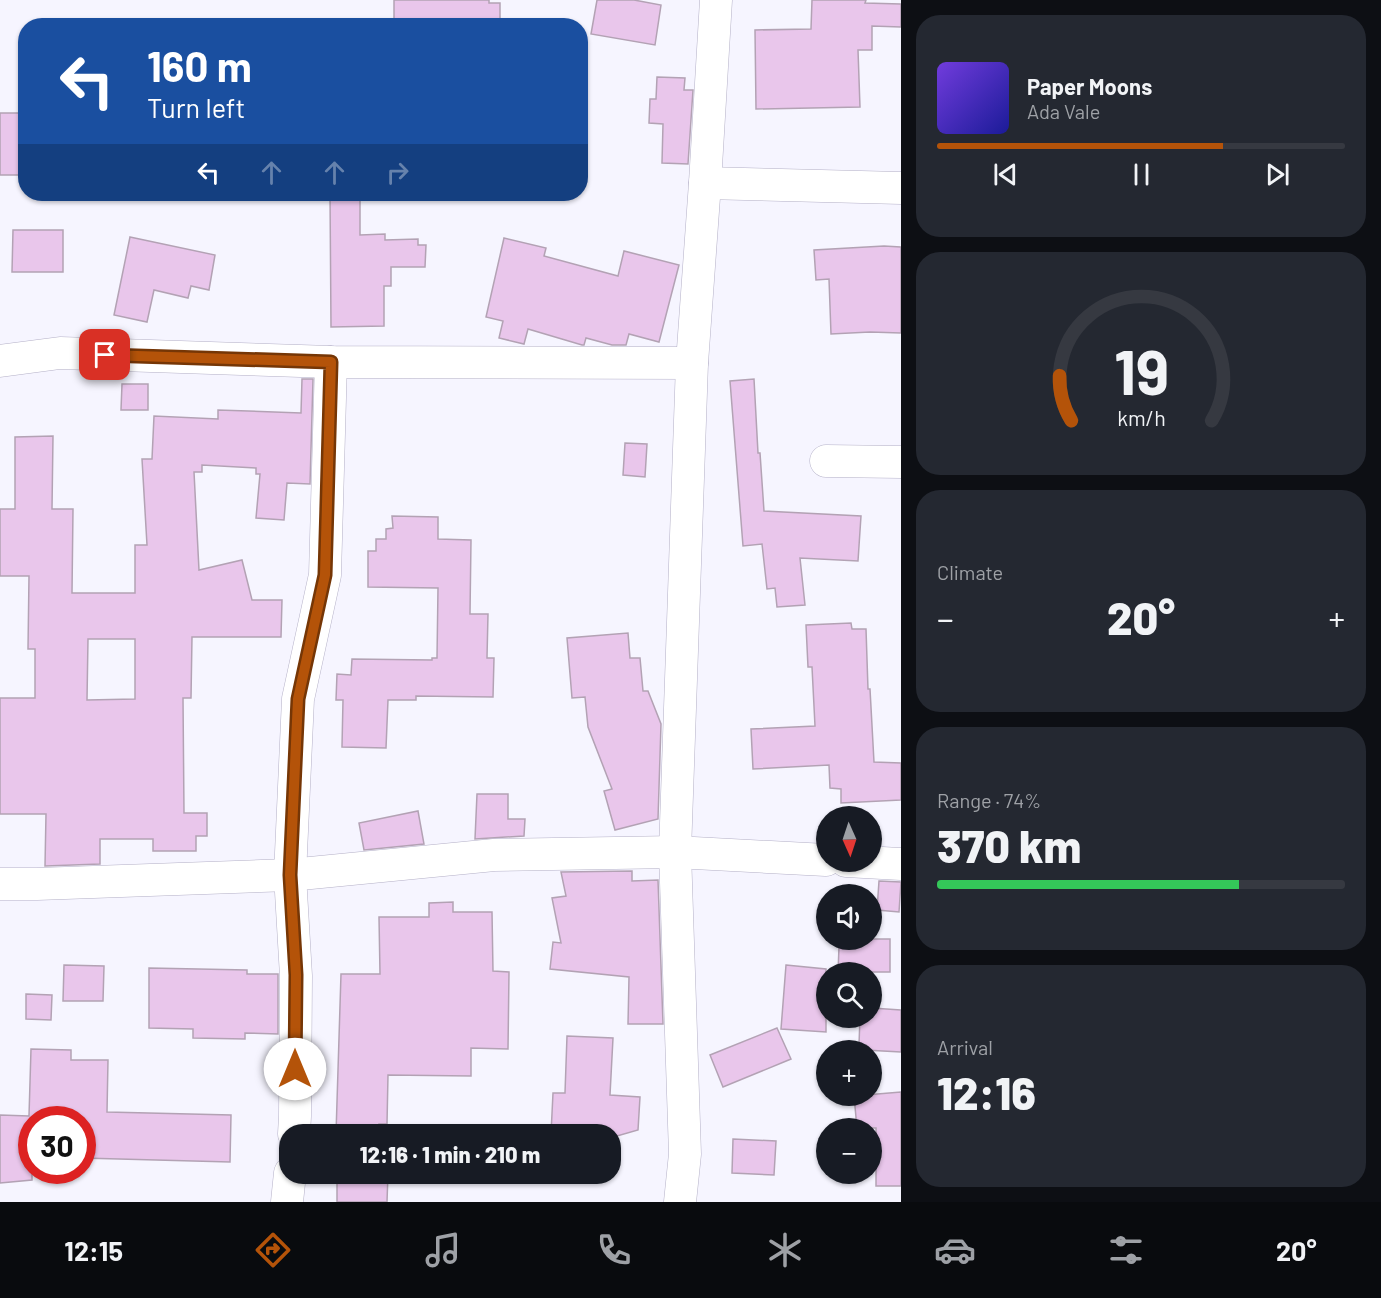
<!DOCTYPE html>
<html lang="en">
<head>
<meta charset="utf-8">
<style>
  :root { --surface:#171b24; --page:#242831; --text:#f1f3f6; --muted:#9ea1a6; --line:#363941; --accent:#b45309 }
  body { margin:0; font-family:Barlow,sans-serif; background:var(--page); color:var(--text); height:100vh; display:flex; flex-direction:column; font-size:22px; white-space:nowrap }
  * { box-sizing:border-box; margin:0 }
  p { font-size:20px; color:var(--muted) }
  .icon { flex:none; width:33px; height:33px; fill:none; stroke:currentColor; stroke-width:2; stroke-linecap:round; stroke-linejoin:round }
  .map { position:relative; flex:1; overflow:hidden }
  .details { display:flex; flex-direction:column; gap:15px; padding:15px; background:#0d0f14; width:480px }
  .details>* { flex:none }
  .guide { position:absolute; left:18px; top:18px; width:570px; height:183px; border-radius:24px; box-shadow:0 2px 4px #0004; background:#1a4fa0; color:#fff; overflow:hidden }
  .needle { width:39px; rotate:177deg }
  .controls { position:absolute; left:816px; top:806px; display:grid; gap:12px }
  .controls a { display:grid; place-items:center; width:66px; height:66px; border-radius:50%; background:var(--surface); box-shadow:0 2px 4px #0004; font-size:30px }
  .speed { position:absolute; left:18px; top:1106px; display:flex; gap:12px; font-size:30px; font-weight:700; text-align:center }
  .speed>* { display:grid; place-content:center; width:78px; height:78px; border-radius:50%; background:var(--surface); box-shadow:0 2px 4px #0004; line-height:1 }
  .speed .limit { border:9px solid #d22; background:#fff; color:#111 }
  .pin { position:absolute; display:grid; place-items:center; width:51px; height:51px; color:#fff; margin:-26px; border-radius:12px; box-shadow:0 3px 9px #0006 }
  .me { position:absolute; width:66px; margin:-33px; rotate:0deg; stroke-linejoin:round; filter:drop-shadow(0 0 4px #0008) }
  .turn { display:flex; align-items:center; gap:21px; height:126px; padding:0 30px; font-size:27px }
  .turn .icon { width:78px; height:78px; stroke-width:2.5 }
  .turn b { display:block; font-size:42px; line-height:51px }
  .lanes { display:flex; align-items:center; height:57px; padding:0 30px; background:#0003; justify-content:center; gap:30px; direction:ltr }
  .lanes .off { opacity:.35 }
  .big { font-size:45px; font-weight:800; line-height:1.1 }
  .details .widget { flex:1; display:flex; flex-direction:column; justify-content:center; gap:9px; min-width:0; padding:0 21px; border-radius:24px; background:var(--page) }
  .details .dial { align-items:center; gap:0 }
  .dial svg { height:156px; overflow:visible; fill:none; stroke:var(--line); stroke-width:7; stroke-linecap:round; text-anchor:middle }
  .dial text { fill:var(--text); stroke:none }
  .song { display:flex; align-items:center; gap:18px }
  .cover { width:72px; height:72px; border-radius:9px; background:linear-gradient(135deg,hsl(260 70% 55%),hsl(240 70% 35%)) }
  .played { height:6px; border-radius:3px; background:linear-gradient(90deg,var(--accent) 70%,var(--line) 70%) }
  .keys { display:flex; justify-content:space-around; direction:ltr }
  .heat { display:flex; justify-content:space-between; align-items:center; font-size:33px; direction:ltr }
  .charge { height:9px; border-radius:4px; background:linear-gradient(90deg,#34c759 74%,var(--line) 0) }
  .trip { position:absolute; left:279px; top:1124px; width:342px; height:60px; border-radius:24px; background:var(--surface); box-shadow:0 2px 4px #0004; font-weight:800; line-height:60px; text-align:center }
  .menu { display:flex; height:96px; justify-content:space-around; align-items:center; background:#090b0e; color:var(--muted) }
  .menu .icon { width:42px; height:42px }
  .menu .active { color:var(--accent) }
  .menu b { font-size:27px; color:var(--text) }
  main { display:flex; flex:1; min-height:0 }
  .map>svg:first-child { display:block }
  .building { fill:#e9c6eb; stroke:#b3a2b4; stroke-width:1.5; fill-rule:evenodd }
  .lines { fill:none; stroke-linecap:round; stroke-linejoin:round }
  .minor-casing { stroke:#b4b0c7; stroke-width:33 }
  .minor { stroke:#fff; stroke-width:32 }
  .route-casing { stroke:#753606; stroke-width:15 }
  .route { stroke:#b45309; stroke-width:10 }
</style>
</head>
<body>
<main>
<div class="map">
<svg width="901" height="1202" viewBox="0 0 901 1202">
  <rect width="100%" height="100%" fill="#f6f5ff"/>
  <g class="building">
    <path d="M 394,0 L 489,0 L 489,3 L 500,3 L 500,26 L 394,26 Z"/>
    <path d="M 597,0 L 634,0 L 661,5 L 655,45 L 591,34 Z"/>
    <path d="M 812,0 L 866,0 L 865,3 L 901,4 L 901,27 L 872,26 L 872,50 L 858,50 L 860,107 L 756,109 L 755,30 L 811,29 Z"/>
    <path d="M 657,77 L 685,78 L 684,90 L 693,90 L 688,164 L 662,163 L 663,124 L 649,123 L 650,99 L 656,99 Z"/>
    <path d="M 0,113 L 25,113 L 26,175 L 0,175 Z"/>
    <path d="M 330,194 L 360,194 L 360,235 L 385,234 L 385,240 L 418,239 L 418,245 L 426,245 L 425,267 L 391,267 L 391,286 L 384,286 L 384,326 L 331,327 Z"/>
    <path d="M 13,230 L 63,230 L 63,272 L 12,272 Z"/>
    <path d="M 130,237 L 215,255 L 209,290 L 191,286 L 188,298 L 154,290 L 147,322 L 114,315 Z"/>
    <path d="M 504,238 L 546,248 L 544,256 L 618,276 L 624,251 L 679,265 L 659,342 L 629,334 L 626,345 L 612,345 L 586,338 L 584,345 L 582,345 L 528,329 L 524,344 L 499,338 L 503,321 L 486,317 Z"/>
    <path d="M 884,246 L 901,247 L 901,333 L 870,332 L 831,334 L 829,279 L 816,280 L 814,250 Z"/>
    <path d="M 302,379 L 313,379 L 310,484 L 287,483 L 284,520 L 256,518 L 260,474 L 256,474 L 256,468 L 202,465 L 202,472 L 194,472 L 199,570 L 242,560 L 252,600 L 282,600 L 281,637 L 192,637 L 191,698 L 183,698 L 184,813 L 207,813 L 207,836 L 196,836 L 196,851 L 153,851 L 153,839 L 100,839 L 100,864 L 45,866 L 46,814 L 0,814 L 0,698 L 35,698 L 35,649 L 28,649 L 29,576 L 0,576 L 0,509 L 15,509 L 15,437 L 53,436 L 52,509 L 73,509 L 72,593 L 135,593 L 135,545 L 147,545 L 142,459 L 152,459 L 154,416 L 218,419 L 218,410 L 301,413 ZM 88,639 L 135,639 L 135,699 L 87,700 Z"/>
    <path d="M 754,379 L 758,453 L 760,453 L 764,511 L 861,516 L 858,561 L 800,558 L 805,605 L 777,607 L 775,588 L 767,589 L 762,544 L 743,546 L 730,381 Z"/>
    <path d="M 122,384 L 148,384 L 148,410 L 121,410 Z"/>
    <path d="M 625,443 L 647,444 L 645,477 L 623,475 Z"/>
    <path d="M 392,516 L 438,517 L 438,539 L 471,540 L 470,614 L 488,614 L 487,658 L 494,658 L 493,697 L 416,696 L 416,700 L 388,700 L 386,748 L 342,747 L 343,700 L 336,700 L 337,674 L 351,675 L 352,659 L 432,660 L 432,658 L 437,658 L 438,588 L 368,587 L 368,551 L 376,551 L 376,539 L 386,539 L 386,529 L 393,528 Z"/>
    <path d="M 851,623 L 852,629 L 866,629 L 868,689 L 870,689 L 874,762 L 901,763 L 901,800 L 841,803 L 841,789 L 830,788 L 829,765 L 753,769 L 751,729 L 815,726 L 812,667 L 808,667 L 806,625 Z"/>
    <path d="M 628,633 L 630,658 L 640,658 L 643,691 L 648,691 L 661,724 L 658,819 L 615,830 L 604,791 L 612,789 L 588,727 L 585,697 L 572,698 L 567,638 Z"/>
    <path d="M 477,794 L 508,794 L 508,819 L 525,819 L 524,836 L 475,839 Z"/>
    <path d="M 418,811 L 424,844 L 364,850 L 359,823 Z"/>
    <path d="M 632,871 L 632,881 L 658,880 L 663,1024 L 628,1024 L 629,977 L 550,969 L 553,942 L 561,943 L 552,898 L 566,896 L 561,872 Z"/>
    <path d="M 879,881 L 901,882 L 899,912 L 877,910 Z"/>
    <path d="M 453,902 L 453,912 L 492,912 L 493,971 L 509,972 L 508,1049 L 471,1048 L 471,1076 L 388,1075 L 387,1124 L 379,1124 L 379,1134 L 336,1134 L 341,974 L 380,974 L 379,917 L 429,917 L 429,903 Z"/>
    <path d="M 847,939 L 890,939 L 890,972 L 838,972 L 839,947 L 847,947 Z"/>
    <path d="M 64,965 L 104,966 L 103,1001 L 63,1001 Z"/>
    <path d="M 786,965 L 826,969 L 826,1032 L 781,1029 Z"/>
    <path d="M 149,968 L 247,970 L 247,974 L 278,974 L 278,1034 L 245,1033 L 245,1039 L 193,1038 L 193,1029 L 149,1028 Z"/>
    <path d="M 26,994 L 52,995 L 51,1020 L 26,1019 Z"/>
    <path d="M 872,1008 L 901,1010 L 901,1052 L 865,1050 L 866,1045 L 859,1045 L 860,1017 L 872,1017 Z"/>
    <path d="M 777,1028 L 791,1059 L 723,1087 L 710,1055 Z"/>
    <path d="M 567,1036 L 613,1038 L 610,1095 L 640,1097 L 638,1130 L 610,1138 L 610,1134 L 551,1134 L 553,1093 L 565,1093 Z"/>
    <path d="M 31,1049 L 71,1050 L 71,1060 L 108,1060 L 107,1112 L 231,1115 L 230,1162 L 82,1158 L 82,1119 L 32,1119 L 32,1180 L 0,1183 L 0,1115 L 29,1116 Z"/>
    <path d="M 901,1092 L 901,1186 L 876,1186 L 876,1128 L 857,1128 L 854,1096 Z"/>
    <path d="M 733,1139 L 776,1141 L 774,1175 L 732,1173 Z"/>
    <path d="M 337,1173 L 388,1173 L 387,1202 L 337,1202 Z"/>
  </g>
  <g class="lines">
    <g class="minor-casing">
      <g id="minor">
        <path d="M 705,183 L 901,188"/>
        <path d="M 0,361 L 60,353 L 331,362 L 692,363"/>
        <path d="M 826,461 L 901,462"/>
        <path d="M 846,861 L 901,864"/>
        <path d="M 0,884 L 37,884 L 290,875 L 494,855 L 675,852 L 826,860"/>
        <path d="M 294,1134 L 295,1116 L 296,976 L 290,875 L 298,699 L 325,575 L 331,362"/>
        <path d="M 287,1202 L 290,1173"/>
        <path d="M 680,1202 L 685,1154 L 675,852 L 692,363 L 705,183 L 716,0"/>
      </g>
    </g>
    <use href="#minor" class="minor"/>
  </g>
  <g class="lines">
    <g class="route-casing">
      <path id="route" d="M 105,355 L 331,362 L 325,575 L 298,699 L 290,875 L 296,975 L 295,1069"/>
    </g>
    <use href="#route" class="route"/>
  </g>
</svg>
<div class="controls">
<a><svg class="needle" viewBox="-14 -14 28 28"><path d="M0-13l5 13h-10z" fill="#e53935"/><path d="M0 13l5-13h-10z" fill="#9ea1a6"/></svg></a>
<a><svg class="icon" aria-label="sound" viewBox="0 0 24 24"><path d="M4 9h4l5-4v14l-5-4H4zM17 9q2 3 0 6"/></svg></a>
<a><svg class="icon" aria-label="search" viewBox="0 0 24 24"><circle cx="10" cy="10" r="6"/><path d="M15 15l6 6"/></svg></a>
<a>+</a>
<a>−</a>
</div>
<div class="speed"><div class="limit">30</div></div>
<div class="pin" style="left:105px;top:355px;background:#d93025"><svg class="icon" aria-label="arrive" viewBox="0 0 24 24"><path d="M6 21V4h12l-3 4 3 4H6"/></svg></div>
<svg class="me" style="left:295px;top:1069px" viewBox="-20 -20 40 40"><circle r="19" fill="#fff"/><path d="M0-13L10 11 0 6-10 11z" fill="#b45309"/></svg>
<div class="trip">12:16 · 1 min · 210 m</div>
<div class="guide">
<div class="turn"><svg class="icon" aria-label="left" viewBox="0 0 24 24"><path d="M17 20v-9H6M10 6l-5 5 5 5"/></svg><div><b>160 m</b>Turn left</div></div>
<div class="lanes"><svg class="icon" aria-label="left" viewBox="0 0 24 24"><path d="M17 20v-9H6M10 6l-5 5 5 5"/></svg><svg class="icon off" aria-label="ahead" viewBox="0 0 24 24"><path d="M12 20V5M6 11l6-6 6 6"/></svg><svg class="icon off" aria-label="ahead" viewBox="0 0 24 24"><path d="M12 20V5M6 11l6-6 6 6"/></svg><svg class="icon off" aria-label="right" viewBox="0 0 24 24"><path d="M7 20v-9h11M14 6l5 5-5 5"/></svg></div>
</div>
</div>
<section class="details">
<div class="widget">
<div class="song"><i class="cover"></i><div><b>Paper Moons</b><p>Ada Vale</p></div></div>
<div class="played"></div>
<div class="keys"><svg class="icon" aria-label="previous" viewBox="0 0 24 24"><path d="M18 5L8 12l10 7zM5 5v14"/></svg><svg class="icon" aria-label="pause" viewBox="0 0 24 24"><path d="M8 5v14M16 5v14"/></svg><svg class="icon" aria-label="next" viewBox="0 0 24 24"><path d="M6 5l10 7-10 7zM19 5v14"/></svg></div>
</div>
<div class="widget dial"><svg viewBox="0 0 100 80">
<path d="M14 69A42 42 0 1 1 86 69"/>
<path d="M14 69A42 42 0 0 1 8 46" stroke="#b45309"/>
<text x="50" y="56" font-size="32" font-weight="700">19</text>
<text x="50" y="72" font-size="11">km/h</text>
</svg></div>
<div class="widget"><p>Climate</p>
<div class="heat"><a>−</a><b class="big">20°</b><a>+</a></div>
</div>
<div class="widget"><p>Range · 74%</p><b class="big">370 km</b><div class="charge"></div></div>
<div class="widget"><p>Arrival</p><b class="big">12:16</b></div>
</section>
</main>
<nav class="menu">
<b>12:15</b>
<svg class="icon active" aria-label="directions" viewBox="0 0 24 24"><path d="M12 3l9 9-9 9-9-9zM9 14v-3h6M13 9l2 2-2 2"/></svg>
<svg class="icon" aria-label="music" viewBox="0 0 24 24"><path d="M9 18V5l10-2v13"/><circle cx="6" cy="18" r="3"/><circle cx="16" cy="16" r="3"/></svg>
<svg class="icon" aria-label="phone" viewBox="0 0 24 24"><path d="M5 4h4l2 5-3 2q2 4 5 5l2-3 5 2v4C11 20 4 13 5 4z"/></svg>
<svg class="icon" aria-label="climate" viewBox="0 0 24 24"><path d="M12 3v18M4 7l16 10M4 17L20 7"/></svg>
<svg class="icon" aria-label="car" viewBox="0 0 24 24"><path d="M5 17H2v-5l4-1 3-4h7l3 4 3 1v5h-3M9 17h6M6 11h13"/><circle cx="7" cy="17" r="2"/><circle cx="17" cy="17" r="2"/></svg>
<svg class="icon" aria-label="filters" viewBox="0 0 24 24"><path d="M4 7h16M4 17h16"/><circle cx="9" cy="7" r="2"/><circle cx="15" cy="17" r="2"/></svg>
<b>20°</b>
</nav>
</body>
</html>
